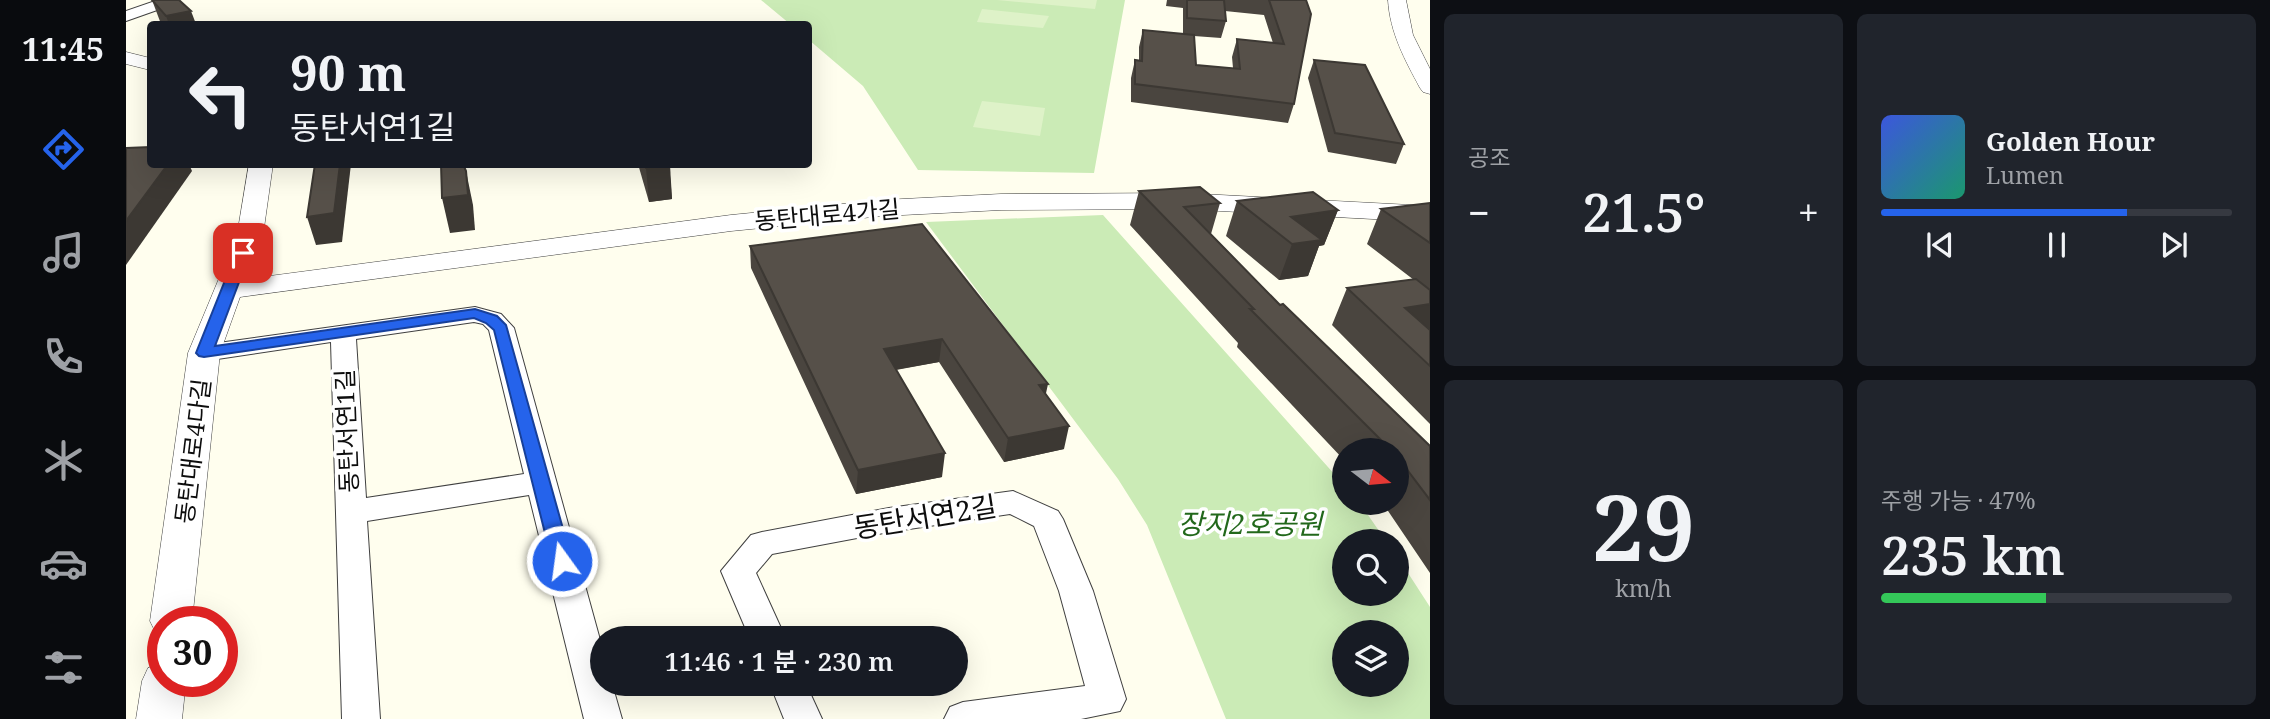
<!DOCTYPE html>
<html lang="ko">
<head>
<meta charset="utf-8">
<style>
  :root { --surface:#171b24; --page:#20242c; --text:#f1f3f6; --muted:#9ea1a6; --line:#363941; --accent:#2563eb }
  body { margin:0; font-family:"Noto Serif","Noto Sans KR",serif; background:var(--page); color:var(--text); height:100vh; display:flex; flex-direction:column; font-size:26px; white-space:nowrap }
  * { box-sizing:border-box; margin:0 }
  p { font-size:23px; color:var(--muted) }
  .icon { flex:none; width:38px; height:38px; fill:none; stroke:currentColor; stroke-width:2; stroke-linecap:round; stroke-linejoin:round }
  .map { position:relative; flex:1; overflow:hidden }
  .panel { display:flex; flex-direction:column; gap:14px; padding:14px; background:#0d0f14; width:840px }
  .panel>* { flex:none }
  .hud { position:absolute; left:21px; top:21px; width:665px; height:147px; border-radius:7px; box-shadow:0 7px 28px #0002; background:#171b24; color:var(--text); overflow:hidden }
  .needle { width:46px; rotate:106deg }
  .controls { position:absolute; left:1206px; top:438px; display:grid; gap:14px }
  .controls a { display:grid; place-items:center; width:77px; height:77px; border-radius:50%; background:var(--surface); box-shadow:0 7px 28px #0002; font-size:35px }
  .speed { position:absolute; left:21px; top:606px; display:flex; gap:14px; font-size:35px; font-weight:700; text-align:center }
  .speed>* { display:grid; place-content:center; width:91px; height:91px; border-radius:50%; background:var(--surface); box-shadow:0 7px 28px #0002; line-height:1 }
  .speed .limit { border:10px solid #d22; background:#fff; color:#111 }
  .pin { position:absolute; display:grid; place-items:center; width:60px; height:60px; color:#fff; margin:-30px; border-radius:14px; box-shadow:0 4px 10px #0006 }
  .me { position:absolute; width:77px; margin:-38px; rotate:346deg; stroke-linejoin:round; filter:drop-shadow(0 0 5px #0008) }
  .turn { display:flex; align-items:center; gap:24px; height:147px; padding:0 28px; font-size:32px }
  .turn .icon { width:91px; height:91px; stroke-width:2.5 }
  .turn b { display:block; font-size:49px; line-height:60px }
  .big { font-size:52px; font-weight:600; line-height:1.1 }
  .panel .tile { flex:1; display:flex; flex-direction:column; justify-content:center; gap:10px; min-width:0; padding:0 24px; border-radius:10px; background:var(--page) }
  .panel .dial { align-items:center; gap:0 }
  .dial b { font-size:91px; line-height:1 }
  .song { display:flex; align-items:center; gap:21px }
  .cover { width:84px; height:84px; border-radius:10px; background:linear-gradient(135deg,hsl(230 70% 55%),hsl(160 70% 35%)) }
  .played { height:7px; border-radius:4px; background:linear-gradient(90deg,var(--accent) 70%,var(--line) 70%) }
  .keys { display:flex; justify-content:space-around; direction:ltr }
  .heat { display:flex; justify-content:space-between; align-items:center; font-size:38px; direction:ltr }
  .charge { height:10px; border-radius:5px; background:linear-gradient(90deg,#34c759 47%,var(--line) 0) }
  .panel .tiles { flex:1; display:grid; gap:14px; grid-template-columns:repeat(2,1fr) }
  .trip { position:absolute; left:464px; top:626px; width:378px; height:70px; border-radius:35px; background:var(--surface); box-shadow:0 7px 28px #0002; font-weight:600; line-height:70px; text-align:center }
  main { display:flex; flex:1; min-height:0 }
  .menu { display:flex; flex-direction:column; width:126px; justify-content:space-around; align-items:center; background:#090b0e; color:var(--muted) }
  .menu .icon { width:49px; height:49px }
  .menu .current { color:var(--accent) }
  .menu b { font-size:32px; color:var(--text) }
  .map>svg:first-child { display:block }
  .green { fill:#cbebb6; fill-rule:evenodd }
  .pitch { fill:#def2c8 }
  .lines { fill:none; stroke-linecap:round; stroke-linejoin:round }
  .minor-casing { stroke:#404040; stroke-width:2 }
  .tertiary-casing { stroke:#404040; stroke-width:1 }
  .minor { fill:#fff; fill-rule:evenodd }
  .tertiary { fill:#fff; fill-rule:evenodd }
  .wall { fill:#4a453f; fill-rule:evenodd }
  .shaded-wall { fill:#3c3833 }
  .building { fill:#565049; stroke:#3c3833; stroke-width:2 }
  .route { fill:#2563eb; stroke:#184099; stroke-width:2 }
  .labels { text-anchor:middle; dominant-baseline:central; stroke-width:7; stroke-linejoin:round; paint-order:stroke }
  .street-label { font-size:24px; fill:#0d0d0d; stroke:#fff }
  .near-street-label { font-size:28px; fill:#0d0d0d; stroke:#fff }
  .near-park-label { font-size:28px; font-style:italic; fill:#22681b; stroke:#fff }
</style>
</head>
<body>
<main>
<nav class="menu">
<b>11:45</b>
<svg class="icon current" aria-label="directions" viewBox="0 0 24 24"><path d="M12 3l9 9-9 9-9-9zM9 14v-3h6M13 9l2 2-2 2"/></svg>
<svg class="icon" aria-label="music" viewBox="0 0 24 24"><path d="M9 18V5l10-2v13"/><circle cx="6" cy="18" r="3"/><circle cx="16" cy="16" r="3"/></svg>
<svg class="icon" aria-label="phone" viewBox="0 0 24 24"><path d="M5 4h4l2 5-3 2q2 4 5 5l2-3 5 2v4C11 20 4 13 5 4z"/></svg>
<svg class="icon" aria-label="climate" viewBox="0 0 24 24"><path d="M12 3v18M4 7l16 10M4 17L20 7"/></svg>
<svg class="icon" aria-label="car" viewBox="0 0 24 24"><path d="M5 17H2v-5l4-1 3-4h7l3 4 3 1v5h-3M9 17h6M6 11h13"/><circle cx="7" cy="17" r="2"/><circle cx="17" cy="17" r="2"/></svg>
<svg class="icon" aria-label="filters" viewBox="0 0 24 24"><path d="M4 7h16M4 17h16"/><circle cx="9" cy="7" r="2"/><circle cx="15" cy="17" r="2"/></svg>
</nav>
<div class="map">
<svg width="1304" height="719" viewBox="0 0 1304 719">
  <rect width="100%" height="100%" fill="#fffeee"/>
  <g class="green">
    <path d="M 635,0 L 999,0 L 968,173 L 792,170 L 737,86 L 683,40 L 682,24 L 664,24 Z"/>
    <path d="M 977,215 L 1218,485 L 1218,502 L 1233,502 L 1260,541 L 1218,541 L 1218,593 L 1270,593 L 1271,556 L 1304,607 L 1304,719 L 1100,719 L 1021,525 L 992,479 L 800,222 ZM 1218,632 L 1270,632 L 1270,684 L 1218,684 Z"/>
  </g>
  <g class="pitch">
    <path d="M 871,0 L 971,0 L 969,9 Z"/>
    <path d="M 856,9 L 923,16 L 917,28 L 851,22 Z"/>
    <path d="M 856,101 L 919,108 L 914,136 L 847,127 Z"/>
  </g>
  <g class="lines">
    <g class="minor-casing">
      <g id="minor">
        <path d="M 32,0 L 53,0 L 51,3 L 0,21 L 0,11 Z"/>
        <path d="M 349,307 L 375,314 L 388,328 L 476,647 L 476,684 L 486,684 L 496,719 L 458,719 L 403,495 L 241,521 L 254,719 L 216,719 L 205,342 L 78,361 L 69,359 L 65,353 L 69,347 L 78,345 ZM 348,322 L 357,324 L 363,330 L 398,474 L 240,498 L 230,339 Z"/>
        <path d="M 887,491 L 932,511 L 937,519 L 967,591 L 1000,699 L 994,711 L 955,719 L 818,719 L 824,707 L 837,702 L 959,686 L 933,591 L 908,526 L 884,514 L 763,532 L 646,554 L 630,573 L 660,639 L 624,639 L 595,571 L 625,535 L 636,532 L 763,508 Z"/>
        <path d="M 644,684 L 680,684 L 696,719 L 658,719 Z"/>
      </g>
    </g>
    <g class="tertiary-casing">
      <g id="tertiary">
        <path d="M 1262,0 L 1280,0 L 1287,35 L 1304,69 L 1304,94 L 1297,92 L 1294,88 C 1279,60 1264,33 1262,0 Z"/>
        <path d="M 0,52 L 24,58 L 24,70 L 0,64 Z"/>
        <path d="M 123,164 L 147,164 L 137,235 L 121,279 L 605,215 L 757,200 L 875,194 L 1056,193 L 1304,206 L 1304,222 L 1056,209 L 875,210 L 757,216 L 605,231 L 114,297 L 94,353 L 66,621 L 37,621 L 37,635 L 30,633 L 24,621 L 62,353 L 111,235 Z"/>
        <path d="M 37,663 L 37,681 L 60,681 L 56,719 L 10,719 L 16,681 L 22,668 Z"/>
      </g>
    </g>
    <use href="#minor" class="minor"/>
    <use href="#tertiary" class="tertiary"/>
  </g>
  <g class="wall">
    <path d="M 26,0 L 70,24 L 35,24 Z"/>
    <path d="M 1041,0 L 1180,0 L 1168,104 L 1162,123 L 1005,102 L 1005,78 L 1009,60 L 1013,60 L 1013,47 L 1017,30 L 1057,34 L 1057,8 L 1040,6 ZM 1099,11 L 1138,15 L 1147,43 L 1111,39 L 1106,57 L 1107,68 L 1070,65 L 1068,36 L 1095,38 L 1100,21 Z"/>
    <path d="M 1188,60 L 1278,144 L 1270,164 L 1202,152 L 1182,78 Z"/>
    <path d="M 512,164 L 543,164 L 546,199 L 523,202 Z"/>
    <path d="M 1013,191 L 1094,203 L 1085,234 L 1154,305 L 1304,446 L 1304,573 L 1256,502 L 1270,502 L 1270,450 L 1218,450 L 1218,460 L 1111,347 L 1112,343 L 1004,225 Z"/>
    <path d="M 1111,201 L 1212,210 L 1198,245 L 1193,246 L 1182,276 L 1153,280 L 1100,236 Z"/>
    <path d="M 1304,203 L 1304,424 L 1206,325 L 1221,288 L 1288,280 L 1241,244 L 1255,209 Z"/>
    <path d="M 796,224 L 920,394 L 938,449 L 878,462 L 813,362 L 770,370 L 816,477 L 730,494 L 625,268 L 624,246 Z"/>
  </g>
  <g class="shaded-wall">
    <path d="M 65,11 L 70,24 L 43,24 L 40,16 Z"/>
    <path d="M 42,164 L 63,164 L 66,171 L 0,265 L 0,221 Z"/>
    <path d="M 214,164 L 225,164 L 216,242 L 190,245 L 181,217 Z"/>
    <path d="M 544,165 L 546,199 L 523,202 L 520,168 Z"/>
    <path d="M 340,171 L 347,205 L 349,230 L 324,233 L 316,198 Z"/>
    <path d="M 1212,210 L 1198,245 L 1193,246 L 1182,276 L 1153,280 L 1166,244 L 1165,217 Z"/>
    <path d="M 1304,304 L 1304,331 L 1279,308 Z"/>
    <path d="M 816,339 L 813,362 L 756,372 L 758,349 Z"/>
    <path d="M 922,384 L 917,407 L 913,385 Z"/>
    <path d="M 943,426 L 938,449 L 878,462 L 882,438 Z"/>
    <path d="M 819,453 L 816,477 L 730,494 L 732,470 Z"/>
  </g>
  <g class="building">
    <path d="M 26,0 L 53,0 L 65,11 L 40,16 Z"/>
    <path d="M 1061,0 L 1098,0 L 1100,21 L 1061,18 Z"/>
    <path d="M 1143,0 L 1180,0 L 1185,14 L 1168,104 L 1009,84 L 1009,60 L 1016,61 L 1017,30 L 1068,35 L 1070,65 L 1114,69 L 1111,39 L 1158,44 Z"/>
    <path d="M 1188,60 L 1239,65 L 1278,144 L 1209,133 Z"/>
    <path d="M 24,147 L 24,164 L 42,164 L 0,221 L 0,148 Z"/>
    <path d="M 189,164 L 214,164 L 208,213 L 181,217 Z"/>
    <path d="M 315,164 L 337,164 L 340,171 L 342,195 L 316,198 Z"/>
    <path d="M 519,164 L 543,164 L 544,165 L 520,168 Z"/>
    <path d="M 1074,187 L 1094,203 L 1058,207 L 1154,305 L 1157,304 L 1304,446 L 1304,500 L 1270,455 L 1270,450 L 1265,450 L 1124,309 L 1128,309 L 1013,191 Z"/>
    <path d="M 1187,192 L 1212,210 L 1165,217 L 1196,240 L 1166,244 L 1111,201 Z"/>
    <path d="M 1304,203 L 1304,243 L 1255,209 Z"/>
    <path d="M 796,224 L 922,384 L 913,385 L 943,426 L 882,438 L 816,339 L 758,349 L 819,453 L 732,470 L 624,246 Z"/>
    <path d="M 1290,279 L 1304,290 L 1304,304 L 1279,308 L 1304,330 L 1304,366 L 1221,288 Z"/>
  </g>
  <path class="route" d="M 117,249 L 124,253 L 89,346 L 349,309 L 371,316 L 380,325 L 446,561 L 443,566 L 436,569 L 429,566 L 426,561 L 368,330 L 360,323 L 348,318 L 78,357 L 73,356 L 70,353 L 110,253 Z"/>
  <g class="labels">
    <g class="street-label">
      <text transform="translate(701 214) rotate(-5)">동탄대로4가길</text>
      <text transform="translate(220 431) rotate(-92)">동탄서연1길</text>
      <text transform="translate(66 451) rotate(-83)">동탄대로4다길</text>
    </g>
    <g class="near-street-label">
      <text transform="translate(799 516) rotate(-9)">동탄서연2길</text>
    </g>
    <g class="near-park-label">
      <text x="1124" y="523">장지2호공원</text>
    </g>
  </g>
</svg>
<div class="controls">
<a><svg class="needle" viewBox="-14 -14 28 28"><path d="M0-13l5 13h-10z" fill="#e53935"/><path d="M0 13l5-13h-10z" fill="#9ea1a6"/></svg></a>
<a><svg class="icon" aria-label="search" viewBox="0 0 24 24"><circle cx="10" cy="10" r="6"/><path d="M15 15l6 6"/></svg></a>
<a><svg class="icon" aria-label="layers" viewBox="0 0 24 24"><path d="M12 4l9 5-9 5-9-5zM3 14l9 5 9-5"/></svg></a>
</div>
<div class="speed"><div class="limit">30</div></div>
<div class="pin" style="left:117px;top:253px;background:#d93025"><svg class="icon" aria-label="arrive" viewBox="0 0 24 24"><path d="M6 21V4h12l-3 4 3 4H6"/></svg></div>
<svg class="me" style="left:436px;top:561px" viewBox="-20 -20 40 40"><circle r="17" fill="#2563eb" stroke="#fff" stroke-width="3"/><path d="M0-11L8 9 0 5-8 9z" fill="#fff"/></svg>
<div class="trip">11:46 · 1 분 · 230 m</div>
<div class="hud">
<div class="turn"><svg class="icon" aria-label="left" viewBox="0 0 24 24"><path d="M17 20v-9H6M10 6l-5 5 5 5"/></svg><div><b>90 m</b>동탄서연1길</div></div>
</div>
</div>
<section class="panel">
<div class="tiles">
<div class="tile"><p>공조</p>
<div class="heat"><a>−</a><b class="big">21.5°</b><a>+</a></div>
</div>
<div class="tile">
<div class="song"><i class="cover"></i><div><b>Golden Hour</b><p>Lumen</p></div></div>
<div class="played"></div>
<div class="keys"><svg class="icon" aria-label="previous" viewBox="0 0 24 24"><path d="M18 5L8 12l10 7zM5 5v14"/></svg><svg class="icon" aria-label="pause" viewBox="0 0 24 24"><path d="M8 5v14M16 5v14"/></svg><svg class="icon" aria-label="next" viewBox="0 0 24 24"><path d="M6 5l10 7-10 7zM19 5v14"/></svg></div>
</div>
<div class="tile dial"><b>29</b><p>km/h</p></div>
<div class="tile"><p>주행 가능 · 47%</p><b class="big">235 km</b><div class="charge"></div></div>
</div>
</section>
</main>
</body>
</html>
